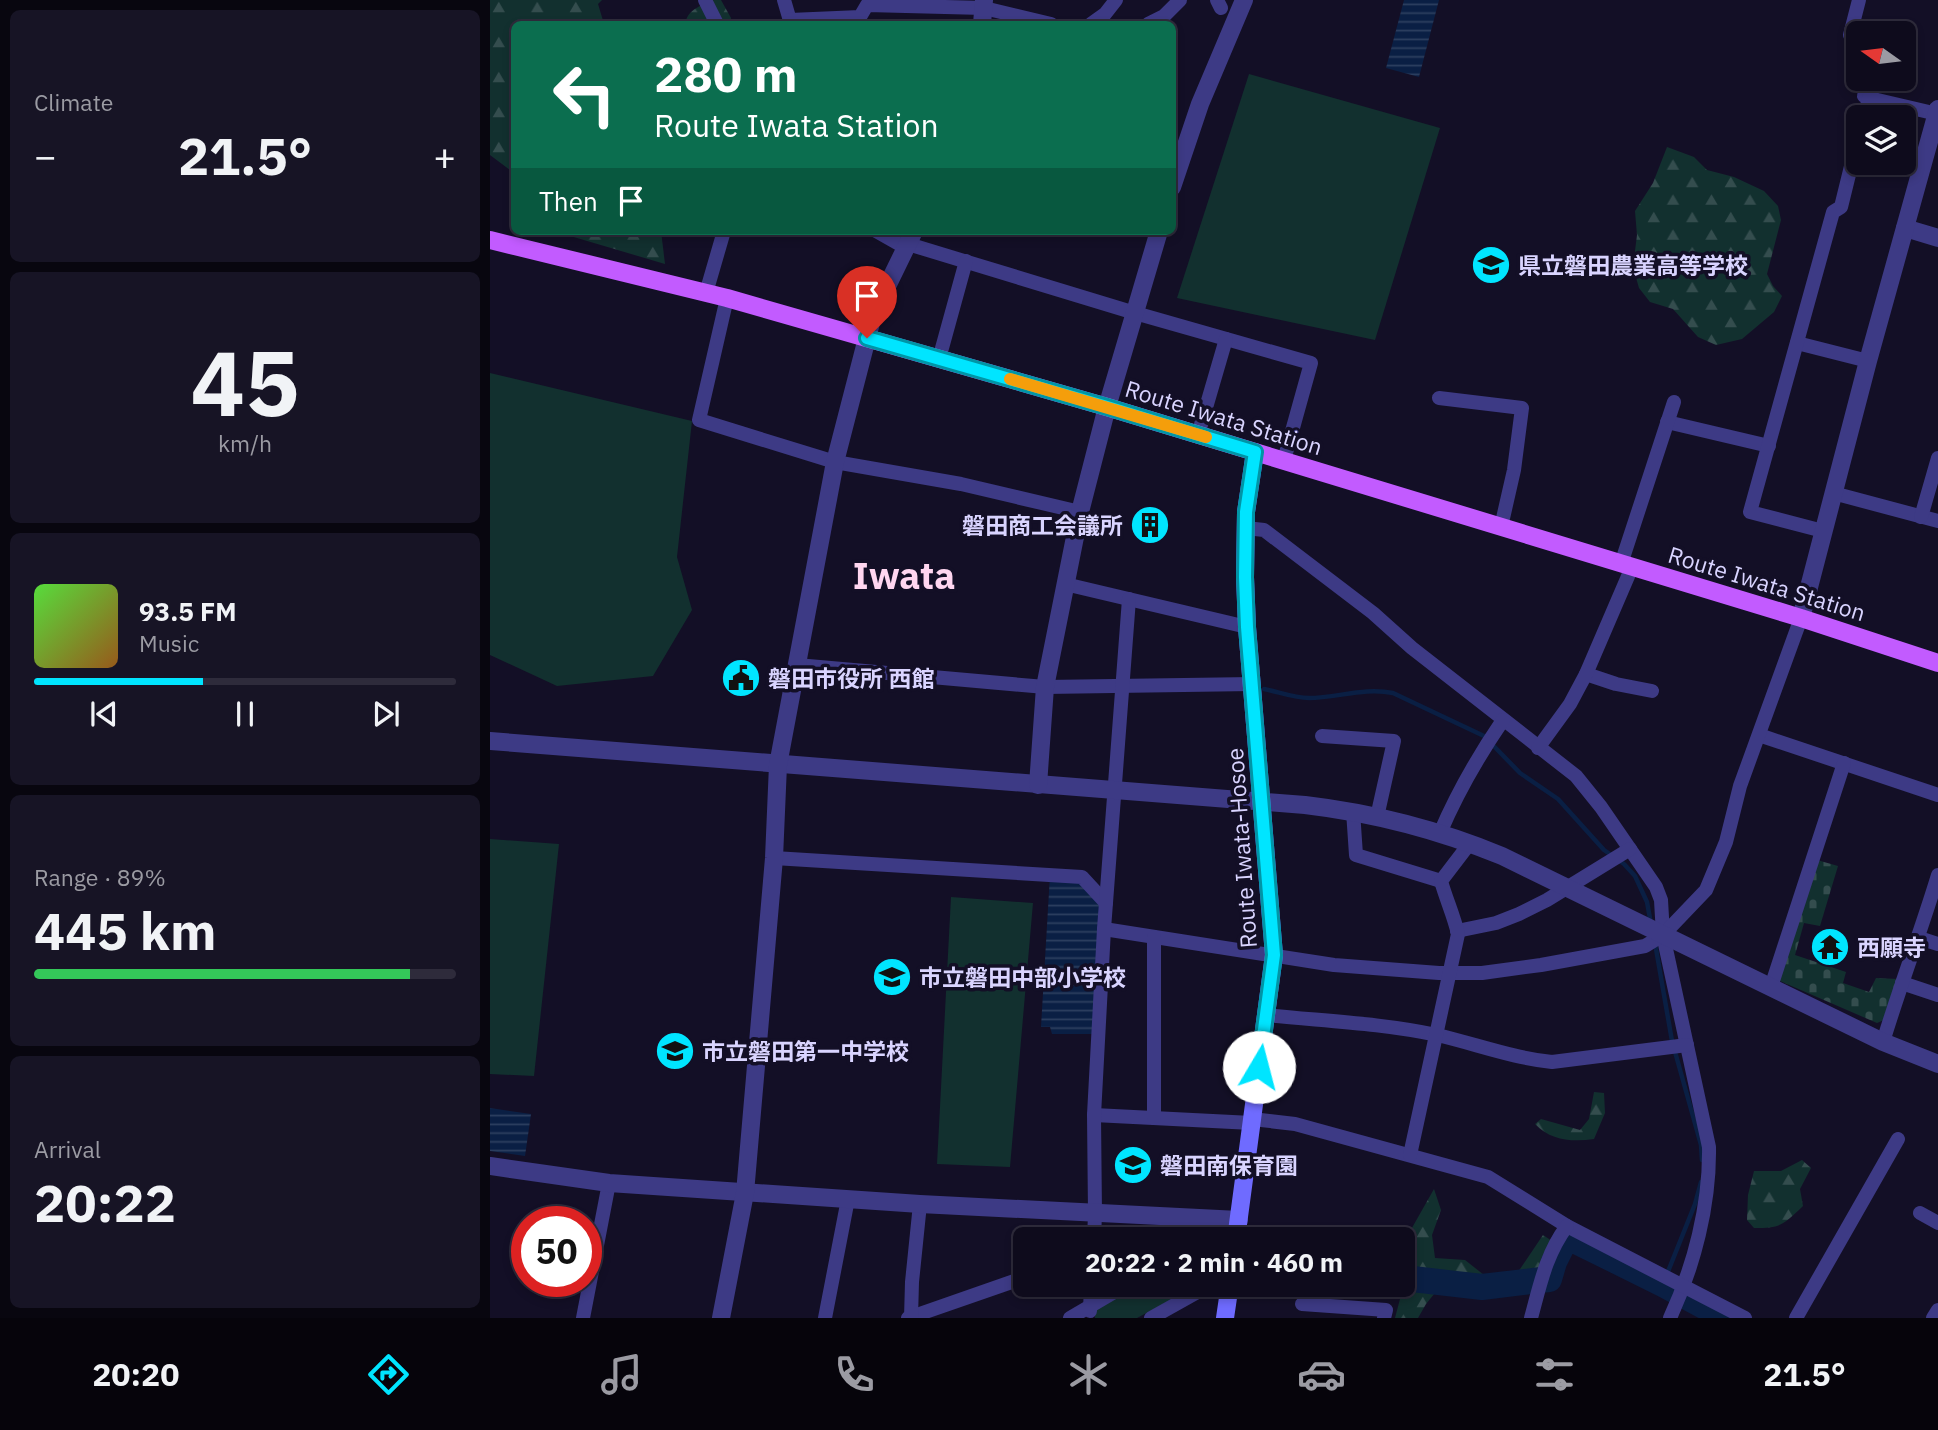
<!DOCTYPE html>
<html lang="en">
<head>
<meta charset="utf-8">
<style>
  :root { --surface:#0e0b1c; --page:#171425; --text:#f1f3f6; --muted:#9b9ba3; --line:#2e2b3b; --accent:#00e5ff }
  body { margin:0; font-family:"IBM Plex Sans","Noto Sans JP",sans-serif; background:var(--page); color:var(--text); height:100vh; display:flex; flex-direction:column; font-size:26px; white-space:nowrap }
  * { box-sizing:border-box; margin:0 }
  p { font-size:23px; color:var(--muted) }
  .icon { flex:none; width:38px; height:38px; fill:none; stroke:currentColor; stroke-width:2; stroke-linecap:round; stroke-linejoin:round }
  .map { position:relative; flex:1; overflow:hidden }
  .panel { display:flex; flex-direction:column; gap:10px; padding:10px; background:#08060f; width:490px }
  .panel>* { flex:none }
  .top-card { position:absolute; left:21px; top:21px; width:665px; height:214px; border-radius:10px; box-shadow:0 4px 10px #0003,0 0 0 2px var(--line); background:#0b6e4f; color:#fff; overflow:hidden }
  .needle { width:46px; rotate:284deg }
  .fabs { position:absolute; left:1356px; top:21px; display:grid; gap:14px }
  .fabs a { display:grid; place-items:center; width:70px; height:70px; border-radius:10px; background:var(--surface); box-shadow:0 4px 10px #0003,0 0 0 2px var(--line); font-size:35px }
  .speed { position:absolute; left:21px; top:1206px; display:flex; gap:14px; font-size:35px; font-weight:700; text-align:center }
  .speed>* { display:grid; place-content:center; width:91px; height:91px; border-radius:50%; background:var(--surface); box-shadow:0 4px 10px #0003,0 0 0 2px var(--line); line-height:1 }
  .speed .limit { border:10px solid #d22; background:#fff; color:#111 }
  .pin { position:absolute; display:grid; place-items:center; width:60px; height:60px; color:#fff; margin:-72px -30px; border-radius:50% 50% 50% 0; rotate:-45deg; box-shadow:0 0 7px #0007 }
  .pin .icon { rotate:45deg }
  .me { position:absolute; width:77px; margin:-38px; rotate:8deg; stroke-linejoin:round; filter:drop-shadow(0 0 5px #0008) }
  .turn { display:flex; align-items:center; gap:24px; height:147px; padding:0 28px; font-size:32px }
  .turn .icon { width:91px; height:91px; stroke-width:2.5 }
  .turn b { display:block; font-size:49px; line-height:60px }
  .then { display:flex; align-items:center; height:66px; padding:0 28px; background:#0003; gap:14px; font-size:26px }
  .big { font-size:52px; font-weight:700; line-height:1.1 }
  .panel .widget { flex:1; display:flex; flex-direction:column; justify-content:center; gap:10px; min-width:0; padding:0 24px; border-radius:10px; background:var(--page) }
  .panel .dial { align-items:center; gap:0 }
  .dial b { font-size:91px; line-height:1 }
  .song { display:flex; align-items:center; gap:21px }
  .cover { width:84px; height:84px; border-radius:10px; background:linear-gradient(135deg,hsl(110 70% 55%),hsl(30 70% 35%)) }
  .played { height:7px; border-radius:4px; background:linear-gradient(90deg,var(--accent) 40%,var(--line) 40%) }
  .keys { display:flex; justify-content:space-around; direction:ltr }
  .heat { display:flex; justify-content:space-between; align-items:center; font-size:38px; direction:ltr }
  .charge { height:10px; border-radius:5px; background:linear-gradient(90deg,#34c759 89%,var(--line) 0) }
  .trip { position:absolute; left:523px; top:1227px; width:402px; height:70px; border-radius:10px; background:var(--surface); box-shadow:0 4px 10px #0003,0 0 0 2px var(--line); font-weight:700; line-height:70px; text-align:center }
  .tabs { display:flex; height:112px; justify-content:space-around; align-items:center; background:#06040b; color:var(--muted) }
  .tabs .icon { width:49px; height:49px }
  .tabs .selected { color:var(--accent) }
  .tabs b { font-size:32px; color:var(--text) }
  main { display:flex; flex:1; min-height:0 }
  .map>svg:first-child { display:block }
  .forest { fill:url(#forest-firs) }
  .cemetery { fill:url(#cemetery-stones) }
  .park { fill:#12302f }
  .water { fill:url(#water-rules) }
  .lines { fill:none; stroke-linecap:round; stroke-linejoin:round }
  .stream { stroke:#0a1f44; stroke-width:4.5 }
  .river { stroke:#0a1f44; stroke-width:26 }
  .minor { stroke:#3d3a85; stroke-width:14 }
  .tertiary { stroke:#3d3a85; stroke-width:18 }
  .secondary { stroke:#6f6bff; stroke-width:18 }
  .primary { stroke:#c25bff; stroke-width:18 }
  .route-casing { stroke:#0095a6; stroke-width:18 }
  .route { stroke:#00e5ff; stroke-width:12 }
  .slow { stroke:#f59e0b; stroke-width:12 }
  .labels { text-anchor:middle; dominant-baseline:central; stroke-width:7; stroke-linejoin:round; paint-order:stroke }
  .poi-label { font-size:23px; font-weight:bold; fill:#d9d4ff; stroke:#130f26; text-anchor:start }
  .street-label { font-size:23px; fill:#d9d4ff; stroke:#130f26 }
  .town-label { font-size:37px; font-weight:bold; fill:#ffd6f0; stroke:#130f26 }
</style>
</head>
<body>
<main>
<section class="panel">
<div class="widget"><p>Climate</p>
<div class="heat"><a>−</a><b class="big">21.5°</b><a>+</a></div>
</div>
<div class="widget dial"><b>45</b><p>km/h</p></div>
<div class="widget">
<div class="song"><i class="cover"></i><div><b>93.5 FM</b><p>Music</p></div></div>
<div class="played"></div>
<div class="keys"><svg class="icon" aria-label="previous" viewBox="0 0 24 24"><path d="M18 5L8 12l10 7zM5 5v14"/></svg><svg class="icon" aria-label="pause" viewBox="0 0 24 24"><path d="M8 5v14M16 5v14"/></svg><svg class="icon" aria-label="next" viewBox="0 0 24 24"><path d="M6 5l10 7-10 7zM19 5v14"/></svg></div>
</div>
<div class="widget"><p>Range · 89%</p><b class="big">445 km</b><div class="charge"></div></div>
<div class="widget"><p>Arrival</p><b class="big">20:22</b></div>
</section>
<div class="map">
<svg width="1448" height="1318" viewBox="0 0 1448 1318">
  <defs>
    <pattern id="forest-firs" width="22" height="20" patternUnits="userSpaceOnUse" patternTransform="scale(1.75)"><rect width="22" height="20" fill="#12302f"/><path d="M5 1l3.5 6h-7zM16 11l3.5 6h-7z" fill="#344d4e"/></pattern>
    <pattern id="cemetery-stones" width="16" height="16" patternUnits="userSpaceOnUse" patternTransform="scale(1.75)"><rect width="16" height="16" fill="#12302f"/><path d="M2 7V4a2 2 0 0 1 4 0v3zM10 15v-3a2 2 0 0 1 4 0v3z" fill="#344d4e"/></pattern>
    <pattern id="water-rules" width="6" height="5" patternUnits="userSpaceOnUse" patternTransform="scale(1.75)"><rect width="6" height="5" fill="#0a1f44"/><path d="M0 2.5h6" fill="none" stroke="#2d3f60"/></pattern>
  </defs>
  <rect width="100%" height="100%" fill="#130f26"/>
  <g class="forest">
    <path d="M 0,0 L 112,0 L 108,4 L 114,24 L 24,24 L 24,173 L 0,155 Z"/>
    <path d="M 224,0 L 231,0 L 241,18 L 240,24 L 195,24 C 198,9 210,6 224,0 Z"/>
    <path d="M 1177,147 L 1204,157 L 1217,170 L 1244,177 L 1274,191 L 1288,206 L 1291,220 L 1277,274 L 1283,286 L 1292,296 L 1284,312 L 1252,339 L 1226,345 L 1208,337 L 1183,309 L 1160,302 L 1149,288 L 1143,267 L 1147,235 L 1145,211 L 1163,183 Z"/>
    <path d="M 75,231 L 171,231 L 175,264 L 77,235 Z"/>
    <path d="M 1104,1092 L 1114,1093 L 1115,1113 L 1104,1139 C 1083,1142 1061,1141 1045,1124 L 1051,1119 L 1090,1130 L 1099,1119 Z"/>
    <path d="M 1312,1160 L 1321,1168 L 1310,1189 L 1313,1206 C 1293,1225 1291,1228 1264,1228 L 1257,1220 L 1258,1195 L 1264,1171 L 1291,1171 Z"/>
    <path d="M 944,1189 L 951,1210 L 942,1235 L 945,1258 L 975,1260 L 994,1275 L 1026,1275 L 1053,1235 L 1065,1243 L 1059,1279 L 1024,1283 L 984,1293 L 953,1283 L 936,1304 L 928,1318 L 905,1318 L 910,1299 L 910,1285 L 914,1284 L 914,1242 Z"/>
  </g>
  <path class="cemetery" d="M 1327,860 L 1348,866 L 1330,926 L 1314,923 L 1305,955 L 1356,972 L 1353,983 L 1379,992 L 1386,978 L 1408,979 L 1394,1020 L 1387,1023 L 1290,981 L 1290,976 Z"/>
  <g class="park">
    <path d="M 759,74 L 950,128 L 885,340 L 687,298 Z"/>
    <path d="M 0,373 L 202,421 L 187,557 L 202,610 L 163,676 L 67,686 L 0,655 Z"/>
    <path d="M 0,839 L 69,844 L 44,1076 L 0,1074 Z"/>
    <path d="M 461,897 L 543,903 L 520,1167 L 447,1164 Z"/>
    <path d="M 648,1285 L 709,1285 L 647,1318 L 605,1318 L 605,1309 Z"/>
  </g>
  <g class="water">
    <path d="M 914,0 L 949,0 L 929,77 L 896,68 Z"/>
    <path d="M 560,875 L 588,876 L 611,897 L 608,1034 L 562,1034 L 560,1027 L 551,1027 Z"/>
    <path d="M 0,1108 L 41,1114 L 35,1156 L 0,1151 Z"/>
  </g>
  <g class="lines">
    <g class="stream">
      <path d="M 774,689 C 789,692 804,698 819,698 C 847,698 874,687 903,693 L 994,736 L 1030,773 L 1068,799 L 1114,850 L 1134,864 L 1145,876 L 1157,902 L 1161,924"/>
      <path d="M 1165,943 L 1182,1041 L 1211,1145 L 1212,1160"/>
      <path d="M 1173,1284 L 1205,1204 L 1211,1182"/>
    </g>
    <path class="river" d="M 914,1278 L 992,1287 L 1059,1279 L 1064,1262 L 1075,1240 L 1082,1239 L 1173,1284 L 1236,1318"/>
    <g class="minor">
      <path d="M 215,0 L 227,24"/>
      <path d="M 294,0 L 301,24"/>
      <path d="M 727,0 L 731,8"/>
      <path d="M 300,20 L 370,17 L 377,5 L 494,8 L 561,24"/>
      <path d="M 601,24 L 615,14 L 626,0"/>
      <path d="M 658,24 L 674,16 L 690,0"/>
      <path d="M 1368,43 L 1364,42 L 1360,35 L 1369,0"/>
      <path d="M 1379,98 L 1374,96 L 1379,79"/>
      <path d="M 1374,117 L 1379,98 L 1447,114"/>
      <path d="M 386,231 L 416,248"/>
      <path d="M 418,244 L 645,313 L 821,363 L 794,460"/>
      <path d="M 216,293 L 234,231"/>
      <path d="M 237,298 L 209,420 L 345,462 L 471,484 L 590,512"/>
      <path d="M 1307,343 L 1378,361"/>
      <path d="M 449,359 L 476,261"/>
      <path d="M 949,398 L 1032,408 L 1024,470 L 1011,527"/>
      <path d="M 1177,422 L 1279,446"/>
      <path d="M 708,435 L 736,339"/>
      <path d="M 1343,493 L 1448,521"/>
      <path d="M 1431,517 L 1448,458"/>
      <path d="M 756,528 L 774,530 L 883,613 L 922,648 L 1086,776 L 1111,807 L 1166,887 L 1171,900 L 1173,935 L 1219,1147 C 1220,1205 1204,1266 1180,1318"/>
      <path d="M 1333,531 L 1260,512 L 1343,212 L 1351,207 L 1368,138"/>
      <path d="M 1131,564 L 1184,402"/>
      <path d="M 575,584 L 757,627"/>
      <path d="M 307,665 L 555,687 L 763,684"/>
      <path d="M 1096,674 L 1126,684 L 1162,691"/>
      <path d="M 1269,735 L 1448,795"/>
      <path d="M 832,736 L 904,741 L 887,817"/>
      <path d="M 1048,748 L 1080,704 L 1096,674 L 1142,567"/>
      <path d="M 863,811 L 866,855 L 951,881"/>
      <path d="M 950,833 C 968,791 987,758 1013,720"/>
      <path d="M 284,858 L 592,877 L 616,903"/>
      <path d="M 614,929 L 844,965 L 949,973 L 992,973 L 1051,965 L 1155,946 L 1173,935 L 1216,890 L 1236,842 L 1250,786 L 1311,618"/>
      <path d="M 967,931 L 1006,923 L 1029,914 L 1057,900 L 1140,849"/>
      <path d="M 1429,938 L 1448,944"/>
      <path d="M 1412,983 L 1448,995"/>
      <path d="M 1281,987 L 1354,763"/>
      <path d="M 776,1015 C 833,1021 891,1023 947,1035 C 986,1044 1023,1058 1062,1062 L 1197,1045"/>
      <path d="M 1393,1042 C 1410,986 1431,931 1448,875"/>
      <path d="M 604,1115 L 762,1123"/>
      <path d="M 664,1118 L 664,937"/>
      <path d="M 762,1119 L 805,1124 L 998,1177 L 1077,1226 L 1255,1318"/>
      <path d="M 920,1155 L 968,934 C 964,916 956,899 951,881 L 980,843"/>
      <path d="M 1430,1213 L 1448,1223"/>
      <path d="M 604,1239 L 605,1214 L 604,1115 L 614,929 L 639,599"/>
      <path d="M 716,1239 L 749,1220"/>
      <path d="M 812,1304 L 896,1310 L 894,1318"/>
      <path d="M 600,1311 L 601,1284"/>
      <path d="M 93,1318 L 119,1183"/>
      <path d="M 335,1318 L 358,1199"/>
      <path d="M 418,1318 L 536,1277"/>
      <path d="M 421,1318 L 422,1282 L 430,1204"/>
      <path d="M 580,1318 L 638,1284"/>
      <path d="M 661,1318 L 722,1284"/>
      <path d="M 1041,1318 C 1050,1285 1056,1254 1077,1226"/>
      <path d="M 1306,1318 L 1408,1139"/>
      <path d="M 1443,1318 L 1448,1310"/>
    </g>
    <g class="tertiary">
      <path d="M 492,24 L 494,0"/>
      <path d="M 682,187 L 710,104 L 754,0"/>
      <path d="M 1415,228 L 1448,238"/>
      <path d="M 1311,618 L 1378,361 L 1448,109"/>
      <path d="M 0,741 L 815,805 C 883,813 949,830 1012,856 L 1393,1042 L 1448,1064"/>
      <path d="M 548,785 L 555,687 L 590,512 L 617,407 L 669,231"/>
      <path d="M 0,1166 L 119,1183 L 430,1204 L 749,1220"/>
      <path d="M 231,1318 L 255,1193 L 284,858 L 288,765 L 345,462 L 383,315 L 424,231"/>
    </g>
    <g class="secondary">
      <path d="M 746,1239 L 784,955 L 757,627 L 755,577 L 756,512 L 765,452"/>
      <path d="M 735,1318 L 740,1284"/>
    </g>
    <path class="primary" d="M 0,240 L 237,298 L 617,407 L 1311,618 L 1448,663"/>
  </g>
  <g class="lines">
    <g class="route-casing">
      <path id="route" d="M 377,338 L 617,407 L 765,452 L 756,512 L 755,577 L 757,627 L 784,955 L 769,1067"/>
    </g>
    <use href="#route" class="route"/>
    <path class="slow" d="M 520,379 L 716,437"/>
  </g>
  <defs>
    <g id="school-disc" transform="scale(2.0125)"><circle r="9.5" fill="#00e5ff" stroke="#130f26"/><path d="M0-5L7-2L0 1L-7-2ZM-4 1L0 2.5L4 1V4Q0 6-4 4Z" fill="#111"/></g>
    <g id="building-disc" transform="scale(2.0125)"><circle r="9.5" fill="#00e5ff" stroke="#130f26"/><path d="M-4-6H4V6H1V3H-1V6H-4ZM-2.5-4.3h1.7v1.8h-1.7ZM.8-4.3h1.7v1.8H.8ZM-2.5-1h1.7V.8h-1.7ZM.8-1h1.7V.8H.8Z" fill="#111"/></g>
    <g id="civic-disc" transform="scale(2.0125)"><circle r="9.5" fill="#00e5ff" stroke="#130f26"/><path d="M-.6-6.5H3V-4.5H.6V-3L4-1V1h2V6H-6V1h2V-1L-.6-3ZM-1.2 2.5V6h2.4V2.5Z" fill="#111"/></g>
    <g id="temple-disc" transform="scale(2.0125)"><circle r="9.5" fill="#00e5ff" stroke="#130f26"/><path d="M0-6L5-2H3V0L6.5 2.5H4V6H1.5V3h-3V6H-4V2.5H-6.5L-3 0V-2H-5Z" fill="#111"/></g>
  </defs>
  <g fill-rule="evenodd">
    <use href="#school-disc" x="1001" y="265"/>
    <use href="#building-disc" x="660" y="525"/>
    <use href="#civic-disc" x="251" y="678"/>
    <use href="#temple-disc" x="1340" y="947"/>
    <use href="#school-disc" x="402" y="977"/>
    <use href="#school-disc" x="185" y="1051"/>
    <use href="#school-disc" x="643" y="1165"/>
  </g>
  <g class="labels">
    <g class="poi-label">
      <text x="1028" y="265">県立磐田農業高等学校</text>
      <text x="633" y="525" text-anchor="end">磐田商工会議所</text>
      <text x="278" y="678">磐田市役所 西館</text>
      <text x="1367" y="947">西願寺</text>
      <text x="429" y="977">市立磐田中部小学校</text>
      <text x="212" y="1051">市立磐田第一中学校</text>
      <text x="670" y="1165">磐田南保育園</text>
    </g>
    <g class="street-label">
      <text transform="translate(734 417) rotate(17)">Route Iwata Station</text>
      <text transform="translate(1277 583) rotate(17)">Route Iwata Station</text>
      <text transform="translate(751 848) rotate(-94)">Route Iwata-Hosoe</text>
    </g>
    <g class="town-label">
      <text x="414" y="575">Iwata</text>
    </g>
  </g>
</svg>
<div class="fabs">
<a><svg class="needle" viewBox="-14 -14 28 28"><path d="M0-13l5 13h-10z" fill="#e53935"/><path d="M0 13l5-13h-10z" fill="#9b9ba3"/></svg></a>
<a><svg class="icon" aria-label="layers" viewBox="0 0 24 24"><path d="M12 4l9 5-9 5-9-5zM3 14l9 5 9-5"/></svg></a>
</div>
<div class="speed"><div class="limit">50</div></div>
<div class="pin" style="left:377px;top:338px;background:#d93025"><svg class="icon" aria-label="arrive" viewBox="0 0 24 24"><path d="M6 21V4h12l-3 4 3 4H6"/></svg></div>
<svg class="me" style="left:769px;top:1067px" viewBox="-20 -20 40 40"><circle r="19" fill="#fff"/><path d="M0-13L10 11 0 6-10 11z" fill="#00e5ff"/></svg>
<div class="trip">20:22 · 2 min · 460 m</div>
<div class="top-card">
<div class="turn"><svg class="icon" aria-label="left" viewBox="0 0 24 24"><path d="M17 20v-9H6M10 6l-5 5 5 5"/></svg><div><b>280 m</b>Route Iwata Station</div></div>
<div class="then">Then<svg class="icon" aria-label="arrive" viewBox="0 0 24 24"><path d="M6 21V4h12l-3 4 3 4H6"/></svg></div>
</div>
</div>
</main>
<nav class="tabs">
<b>20:20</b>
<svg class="icon selected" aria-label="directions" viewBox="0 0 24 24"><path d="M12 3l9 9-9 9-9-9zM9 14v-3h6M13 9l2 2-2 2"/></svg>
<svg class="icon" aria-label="music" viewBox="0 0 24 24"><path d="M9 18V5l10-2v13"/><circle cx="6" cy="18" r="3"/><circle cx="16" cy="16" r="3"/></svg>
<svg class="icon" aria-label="phone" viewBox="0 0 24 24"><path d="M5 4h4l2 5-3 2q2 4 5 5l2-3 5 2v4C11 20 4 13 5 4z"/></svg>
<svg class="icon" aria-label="climate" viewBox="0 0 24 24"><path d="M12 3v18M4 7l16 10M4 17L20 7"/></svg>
<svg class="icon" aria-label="car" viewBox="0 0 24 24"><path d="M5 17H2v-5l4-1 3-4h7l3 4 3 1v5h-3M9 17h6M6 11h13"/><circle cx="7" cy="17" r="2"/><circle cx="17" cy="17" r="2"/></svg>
<svg class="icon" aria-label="filters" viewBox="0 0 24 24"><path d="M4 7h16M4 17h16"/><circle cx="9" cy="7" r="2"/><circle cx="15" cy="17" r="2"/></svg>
<b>21.5°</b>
</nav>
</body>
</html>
